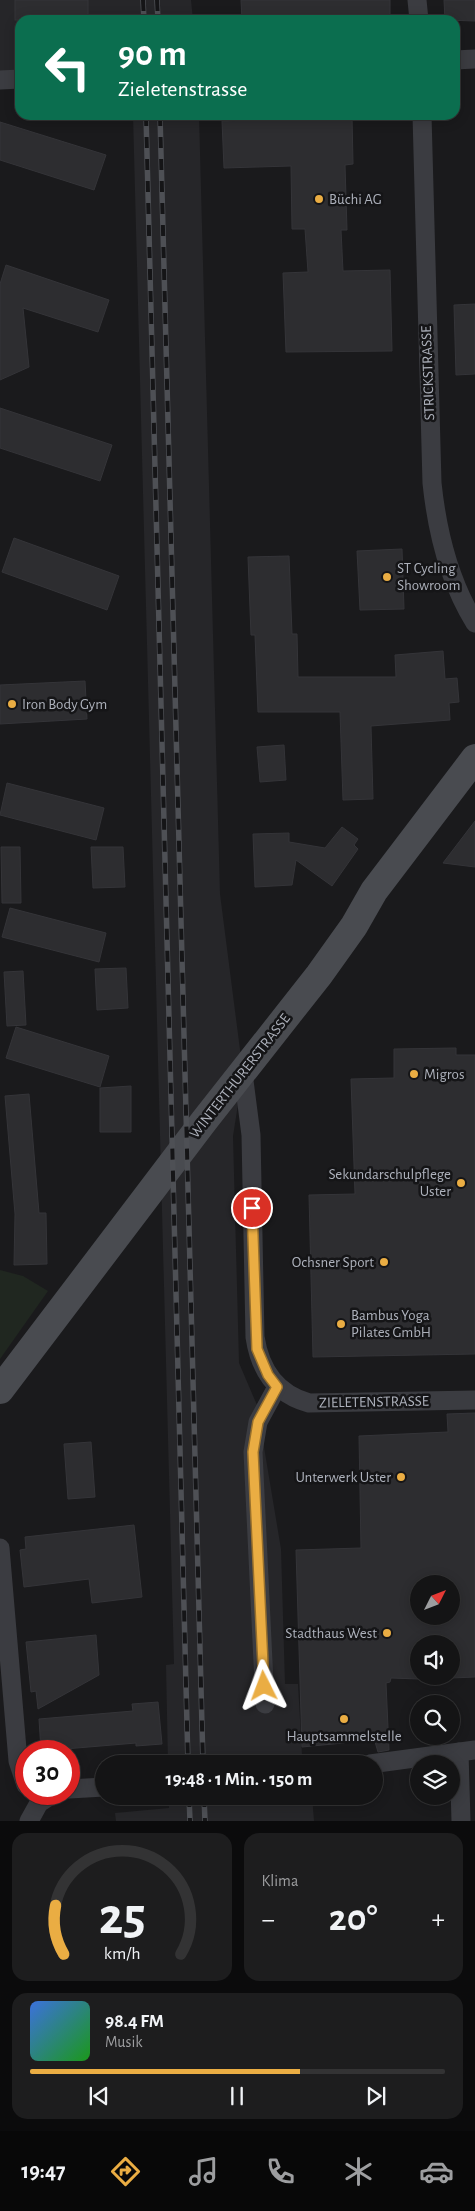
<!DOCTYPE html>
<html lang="de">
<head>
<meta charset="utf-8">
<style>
  :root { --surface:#141415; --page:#1d1d1e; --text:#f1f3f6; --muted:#9d9ea0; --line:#333334; --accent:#eaad43 }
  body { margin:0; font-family:"Alegreya Sans",sans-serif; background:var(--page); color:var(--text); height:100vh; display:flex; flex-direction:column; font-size:19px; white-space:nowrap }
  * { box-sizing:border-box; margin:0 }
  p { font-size:16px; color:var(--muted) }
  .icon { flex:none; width:28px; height:28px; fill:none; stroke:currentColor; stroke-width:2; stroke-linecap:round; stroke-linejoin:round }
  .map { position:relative; height:1821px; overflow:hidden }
  .sheet { display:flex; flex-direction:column; gap:12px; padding:12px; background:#0b0b0c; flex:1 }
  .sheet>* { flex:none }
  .guide { position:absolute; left:15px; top:15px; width:445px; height:105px; border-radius:15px; box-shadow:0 2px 12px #0003,0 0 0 1px var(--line); background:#0b6e4f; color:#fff; overflow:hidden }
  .needle { width:32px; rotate:48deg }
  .controls { position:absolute; left:410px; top:1575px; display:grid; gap:10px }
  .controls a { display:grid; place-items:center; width:50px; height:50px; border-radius:50%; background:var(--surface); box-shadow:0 2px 12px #0003,0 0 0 1px var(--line); font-size:25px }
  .speed { position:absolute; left:15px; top:1740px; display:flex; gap:10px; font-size:25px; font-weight:700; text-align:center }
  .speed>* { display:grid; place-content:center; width:65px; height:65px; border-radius:50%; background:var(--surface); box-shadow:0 2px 12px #0003,0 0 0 1px var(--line); line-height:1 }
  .speed .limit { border:8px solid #d22; background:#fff; color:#111 }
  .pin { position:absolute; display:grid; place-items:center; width:42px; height:42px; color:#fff; margin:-21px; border:2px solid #fff; border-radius:50%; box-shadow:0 1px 5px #0007 }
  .me { position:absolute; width:55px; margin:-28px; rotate:357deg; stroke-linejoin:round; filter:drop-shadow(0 0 4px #0008) }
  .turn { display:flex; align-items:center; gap:18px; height:105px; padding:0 20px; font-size:22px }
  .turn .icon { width:65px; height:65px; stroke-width:2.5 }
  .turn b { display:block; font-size:35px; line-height:42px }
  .big { font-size:38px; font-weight:700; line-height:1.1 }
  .sheet .card { flex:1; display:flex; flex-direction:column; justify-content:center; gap:8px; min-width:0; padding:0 18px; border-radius:15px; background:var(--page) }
  .sheet .dial { align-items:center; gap:0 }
  .dial svg { height:130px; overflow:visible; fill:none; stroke:var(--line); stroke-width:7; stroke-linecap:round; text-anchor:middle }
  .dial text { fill:var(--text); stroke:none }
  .song { display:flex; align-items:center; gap:15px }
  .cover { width:60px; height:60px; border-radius:8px; background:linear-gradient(135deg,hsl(220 70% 55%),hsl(120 70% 35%)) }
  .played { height:5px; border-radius:2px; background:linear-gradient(90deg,var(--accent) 65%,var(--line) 65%) }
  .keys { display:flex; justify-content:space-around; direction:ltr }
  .heat { display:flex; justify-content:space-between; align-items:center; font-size:28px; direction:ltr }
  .sheet .tiles { flex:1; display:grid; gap:12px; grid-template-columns:1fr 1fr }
  .card:last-child { grid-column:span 2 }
  .trip { position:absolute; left:95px; top:1755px; width:288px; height:50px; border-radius:25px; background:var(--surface); box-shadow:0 2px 12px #0003,0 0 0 1px var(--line); font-weight:700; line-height:50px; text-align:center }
  .dock { display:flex; height:80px; justify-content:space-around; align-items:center; background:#080808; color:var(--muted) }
  .dock .icon { width:35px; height:35px }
  .dock .on { color:var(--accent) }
  .dock b { font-size:22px; color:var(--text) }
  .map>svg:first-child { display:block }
  .built { fill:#262629 }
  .green { fill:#202720 }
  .building { fill:#2d2d30; stroke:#343438; fill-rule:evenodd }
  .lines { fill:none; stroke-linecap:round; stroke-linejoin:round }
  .street { stroke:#3b3c41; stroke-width:19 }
  .secondary { stroke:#494b50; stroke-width:28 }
  .rail-casing { stroke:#4e5055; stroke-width:5.5 }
  .rail { stroke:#151517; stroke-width:4; stroke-dasharray:11; stroke-linecap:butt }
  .route-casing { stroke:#98702c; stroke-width:12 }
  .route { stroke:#eaad43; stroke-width:9 }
  .poi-dot { fill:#eaad43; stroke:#151517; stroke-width:2 }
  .labels { text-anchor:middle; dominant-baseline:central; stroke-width:5; stroke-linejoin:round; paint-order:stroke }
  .poi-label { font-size:15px; fill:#adb1bb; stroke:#151517; text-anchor:start }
  .street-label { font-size:15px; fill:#adb1bb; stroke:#151517 }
</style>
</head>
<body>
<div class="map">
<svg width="475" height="1821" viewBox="0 0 475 1821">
  <rect width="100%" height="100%" fill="#1a1a1c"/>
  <g class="built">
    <path d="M 0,0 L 191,0 L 193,20 L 20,20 L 20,79 L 0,80 Z"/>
    <path d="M 133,115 L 199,115 L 220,894 L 243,1073 L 233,1136 L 239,1363 L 257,1405 L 281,1549 L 285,1684 L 298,1684 L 302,1755 L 310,1757 L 311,1764 L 168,1764 L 166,1665 L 174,1664 Z"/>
    <path d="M 169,1796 L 312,1796 L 314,1821 L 116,1821 L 115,1813 L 169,1808 Z"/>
  </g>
  <path class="green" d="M 0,1270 L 23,1276 L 48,1291 L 0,1359 Z"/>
  <g class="building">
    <rect x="15" y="0" width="73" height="20"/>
    <path d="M 241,0 L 390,0 L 390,17 L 242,20 Z"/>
    <path d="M 444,0 L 475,0 L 475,21 L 445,20 Z"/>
    <path d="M 352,116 L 353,164 L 345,165 L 347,230 L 341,230 L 343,271 L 390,270 L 392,351 L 286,352 L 283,273 L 308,272 L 305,229 L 292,229 L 291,166 L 224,168 L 222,121 Z"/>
    <path d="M 0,122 L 106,155 L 94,190 L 0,160 Z"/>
    <path d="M 6,265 L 109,300 L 98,332 L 23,308 L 29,367 L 0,380 L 0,284 Z"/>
    <path d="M 475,304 L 475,374 L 456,375 L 454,305 Z"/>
    <path d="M 0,408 L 112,445 L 100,481 L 0,448 Z"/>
    <path d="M 14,538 L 119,576 L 107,610 L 2,572 Z"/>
    <path d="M 402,549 L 404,609 L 360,610 L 357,551 Z"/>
    <path d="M 289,556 L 292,634 L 297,634 L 298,677 L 396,677 L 395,655 L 443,651 L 445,679 L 457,678 L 459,702 L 449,703 L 450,720 L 371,726 L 373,799 L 343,800 L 340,712 L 258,712 L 255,635 L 251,635 L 248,557 Z"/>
    <path d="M 85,681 L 87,719 L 0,724 L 0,685 Z"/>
    <path d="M 284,745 L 286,780 L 260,782 L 257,747 Z"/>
    <path d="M 7,783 L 104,808 L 96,840 L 0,815 Z"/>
    <path d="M 475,821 L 475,867 L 443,863 Z"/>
    <path d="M 342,827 L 358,839 L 354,845 L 358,849 L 332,886 L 296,860 L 292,885 L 255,887 L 253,834 L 289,833 L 289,842 L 325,848 Z"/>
    <path d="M 1,847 L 20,847 L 21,903 L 2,903 Z"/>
    <path d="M 91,847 L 123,847 L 125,887 L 93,888 Z"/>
    <path d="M 10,908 L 106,933 L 99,962 L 2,937 Z"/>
    <path d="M 126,968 L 128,1008 L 97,1010 L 95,969 Z"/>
    <path d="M 23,971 L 26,1025 L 7,1026 L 4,972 Z"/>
    <path d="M 16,1027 L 109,1056 L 100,1087 L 6,1058 Z"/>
    <path d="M 456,1048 L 456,1055 L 475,1055 L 475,1354 L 313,1357 L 309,1195 L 355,1194 L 351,1079 L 394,1078 L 394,1049 Z"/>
    <path d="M 131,1086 L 131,1132 L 100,1132 L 100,1088 Z"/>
    <path d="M 29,1094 L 39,1213 L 46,1213 L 47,1264 L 14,1265 L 15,1214 L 5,1096 Z"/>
    <path d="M 475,1413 L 475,1677 L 451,1678 L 451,1644 L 419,1644 L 419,1679 L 391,1678 L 390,1682 L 386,1683 L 389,1750 L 378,1752 L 373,1735 L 343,1743 L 302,1747 L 296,1550 L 361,1548 L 359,1436 L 448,1432 L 447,1414 ZM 419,1584 L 451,1584 L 451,1616 L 419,1616 Z"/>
    <path d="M 91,1442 L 95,1497 L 68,1499 L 64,1444 Z"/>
    <path d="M 134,1525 L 142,1597 L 92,1603 L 89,1579 L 24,1587 L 20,1550 L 26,1549 L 25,1537 Z"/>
    <path d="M 96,1635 L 99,1675 L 38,1709 L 36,1691 L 31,1692 L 26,1642 Z"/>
    <path d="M 158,1702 L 162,1744 L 136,1746 L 136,1743 L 41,1751 L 39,1719 L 133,1711 L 132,1704 Z"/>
  </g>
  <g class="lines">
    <g class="street">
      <path d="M 417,0 L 419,20"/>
      <path d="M 455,60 L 475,59"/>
      <path d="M 0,80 L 20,79"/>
      <path d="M 422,115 L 432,483 C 437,531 449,581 475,623"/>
      <path d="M 243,1073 L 251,1135 L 255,1337 C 260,1370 276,1394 309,1403 L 475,1400"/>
      <path d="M 0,1548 L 18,1761 L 26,1785"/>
      <path d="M 265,1704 L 253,1452 L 258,1422 L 277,1387"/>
      <path d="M 459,1752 L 461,1821"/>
      <path d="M 370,1764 L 475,1750"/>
      <path d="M 69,1789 L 104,1787"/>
      <path d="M 29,1821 L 39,1803 L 53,1794"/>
    </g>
    <path class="secondary" d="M 0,1390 L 204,1121 L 319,975 L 354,926 L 374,891 L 475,758"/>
    <g class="rail-casing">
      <g id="rail">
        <path d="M 143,0 L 144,20"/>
        <path d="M 157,0 L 158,20"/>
        <path d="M 146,115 L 188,1764"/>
        <path d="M 160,115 L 203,1764"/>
        <path d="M 189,1796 L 190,1821"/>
        <path d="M 204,1796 L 205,1821"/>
      </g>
    </g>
    <use href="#rail" class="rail"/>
  </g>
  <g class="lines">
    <g class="route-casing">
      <path id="route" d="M 252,1208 L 257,1349 L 268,1375 L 277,1387 L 258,1422 L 253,1452 L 264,1686"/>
    </g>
    <use href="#route" class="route"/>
  </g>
  <g class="poi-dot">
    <circle cx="319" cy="199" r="5"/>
    <circle cx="387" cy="577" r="5"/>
    <circle cx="12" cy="704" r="5"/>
    <circle cx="414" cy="1074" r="5"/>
    <circle cx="461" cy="1183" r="5"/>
    <circle cx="384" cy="1262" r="5"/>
    <circle cx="341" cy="1324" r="5"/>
    <circle cx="401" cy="1477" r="5"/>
    <circle cx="387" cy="1633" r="5"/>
    <circle cx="344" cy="1719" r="5"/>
  </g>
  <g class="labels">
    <g class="poi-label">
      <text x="329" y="199">Büchi AG</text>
      <text x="397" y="568">ST Cycling<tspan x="397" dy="17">Showroom</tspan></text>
      <text x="22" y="704">Iron Body Gym</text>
      <text x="424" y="1074">Migros</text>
      <text x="451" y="1174" text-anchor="end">Sekundarschulpflege<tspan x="451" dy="17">Uster</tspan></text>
      <text x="374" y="1262" text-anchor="end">Ochsner Sport</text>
      <text x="351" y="1315">Bambus Yoga<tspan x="351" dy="17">Pilates GmbH</tspan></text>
      <text x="391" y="1477" text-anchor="end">Unterwerk Uster</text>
      <text x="377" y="1633" text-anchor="end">Stadthaus West</text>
      <text x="344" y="1736" text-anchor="middle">Hauptsammelstelle</text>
    </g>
    <g class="street-label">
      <text transform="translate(428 373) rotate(-92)">STRICKSTRASSE</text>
      <text transform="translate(240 1076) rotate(-52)">WINTERTHURERSTRASSE</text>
      <text transform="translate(374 1402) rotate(-1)">ZIELETENSTRASSE</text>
    </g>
  </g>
</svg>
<div class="controls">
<a><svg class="needle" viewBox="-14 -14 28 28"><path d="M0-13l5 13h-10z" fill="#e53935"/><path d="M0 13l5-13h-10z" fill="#9d9ea0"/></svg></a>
<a><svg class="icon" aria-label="sound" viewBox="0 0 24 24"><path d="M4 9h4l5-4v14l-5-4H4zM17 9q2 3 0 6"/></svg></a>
<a><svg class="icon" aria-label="search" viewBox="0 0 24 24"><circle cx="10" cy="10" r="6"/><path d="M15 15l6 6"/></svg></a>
<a><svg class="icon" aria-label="layers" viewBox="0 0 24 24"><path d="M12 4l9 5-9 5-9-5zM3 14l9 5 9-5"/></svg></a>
</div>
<div class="speed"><div class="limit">30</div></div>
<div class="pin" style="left:252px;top:1208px;background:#d93025"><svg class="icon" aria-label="arrive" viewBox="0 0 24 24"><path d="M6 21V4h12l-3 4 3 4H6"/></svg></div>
<svg class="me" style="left:264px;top:1686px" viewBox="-20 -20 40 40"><path d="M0-17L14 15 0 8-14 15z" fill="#eaad43" stroke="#fff" stroke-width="4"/></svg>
<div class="trip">19:48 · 1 Min. · 150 m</div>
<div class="guide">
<div class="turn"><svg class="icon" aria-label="left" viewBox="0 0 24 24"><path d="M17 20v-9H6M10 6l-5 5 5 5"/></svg><div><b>90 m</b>Zieletenstrasse</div></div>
</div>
</div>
<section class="sheet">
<div class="tiles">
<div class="card dial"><svg viewBox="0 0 100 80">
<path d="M14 69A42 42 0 1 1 86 69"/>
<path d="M14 69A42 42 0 0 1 9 39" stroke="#eaad43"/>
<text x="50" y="56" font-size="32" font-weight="700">25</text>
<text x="50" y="72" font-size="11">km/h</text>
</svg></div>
<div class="card"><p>Klima</p>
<div class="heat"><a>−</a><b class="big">20°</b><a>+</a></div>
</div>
<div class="card">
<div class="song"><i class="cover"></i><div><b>98.4 FM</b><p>Musik</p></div></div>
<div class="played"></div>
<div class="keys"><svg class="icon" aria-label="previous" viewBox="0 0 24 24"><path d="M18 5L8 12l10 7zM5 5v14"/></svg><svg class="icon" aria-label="pause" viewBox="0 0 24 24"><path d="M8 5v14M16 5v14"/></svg><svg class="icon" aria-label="next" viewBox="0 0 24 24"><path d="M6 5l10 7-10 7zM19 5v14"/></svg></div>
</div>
</div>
</section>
<nav class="dock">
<b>19:47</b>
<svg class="icon on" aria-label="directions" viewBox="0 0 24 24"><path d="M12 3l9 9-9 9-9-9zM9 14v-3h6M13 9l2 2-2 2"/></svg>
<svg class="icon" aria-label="music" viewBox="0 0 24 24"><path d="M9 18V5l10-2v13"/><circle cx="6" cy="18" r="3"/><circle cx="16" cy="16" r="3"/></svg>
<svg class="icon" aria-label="phone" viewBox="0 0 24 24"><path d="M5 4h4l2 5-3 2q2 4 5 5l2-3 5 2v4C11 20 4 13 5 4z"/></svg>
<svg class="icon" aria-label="climate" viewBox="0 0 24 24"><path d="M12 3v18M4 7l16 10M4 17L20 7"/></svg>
<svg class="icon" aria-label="car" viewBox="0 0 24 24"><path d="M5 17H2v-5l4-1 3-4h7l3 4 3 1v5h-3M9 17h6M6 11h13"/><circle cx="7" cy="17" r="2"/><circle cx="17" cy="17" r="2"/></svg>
</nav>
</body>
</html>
